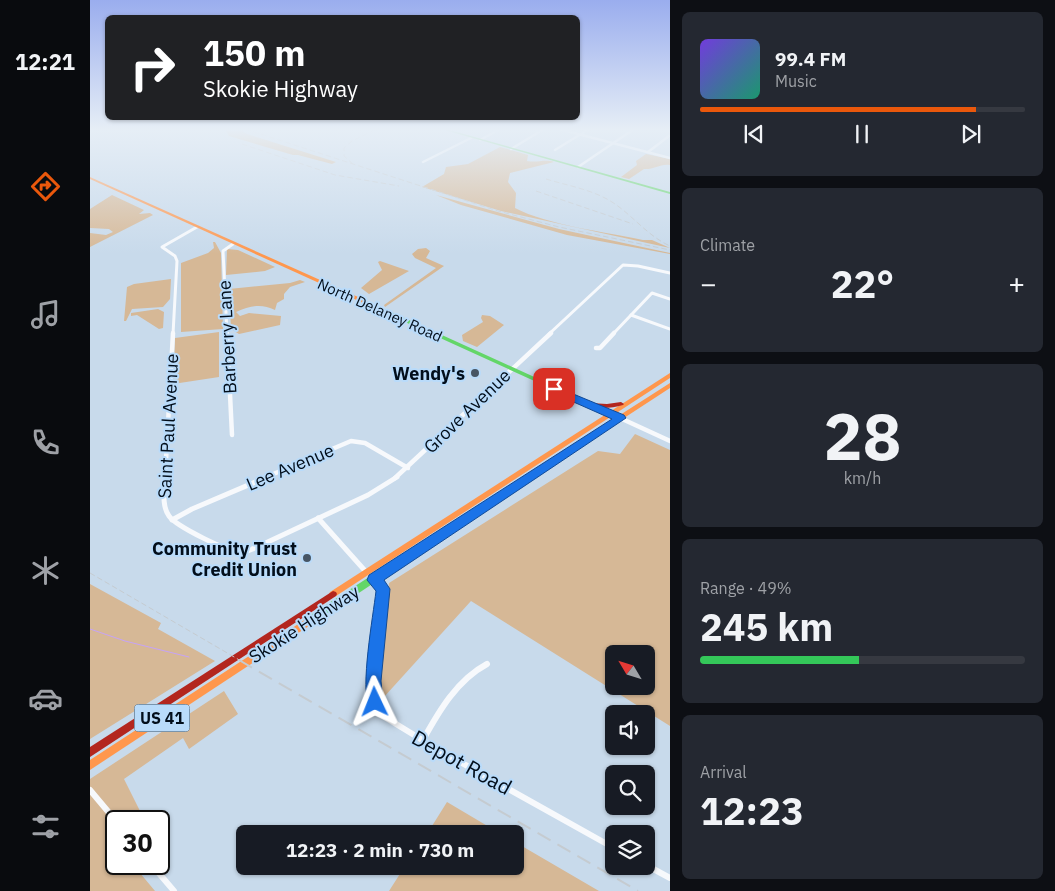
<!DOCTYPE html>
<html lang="en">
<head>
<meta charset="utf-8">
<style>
  :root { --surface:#171b24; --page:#242831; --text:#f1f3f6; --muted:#9ea1a6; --line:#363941; --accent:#ea580c }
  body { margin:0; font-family:"IBM Plex Sans",sans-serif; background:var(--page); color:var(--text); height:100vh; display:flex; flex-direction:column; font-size:19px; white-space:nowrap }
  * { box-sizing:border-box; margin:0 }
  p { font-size:16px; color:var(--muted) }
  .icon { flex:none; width:28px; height:28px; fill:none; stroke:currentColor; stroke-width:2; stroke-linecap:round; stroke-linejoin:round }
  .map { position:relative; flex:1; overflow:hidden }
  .panel { display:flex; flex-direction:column; gap:12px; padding:12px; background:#0d0f14; width:385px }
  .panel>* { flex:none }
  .guide { position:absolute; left:15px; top:15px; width:475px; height:105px; border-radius:8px; box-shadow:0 1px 4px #0004; background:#202124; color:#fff; overflow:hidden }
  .needle { width:32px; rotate:308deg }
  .controls { position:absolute; left:515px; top:645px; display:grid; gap:10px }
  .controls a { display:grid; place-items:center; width:50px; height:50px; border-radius:8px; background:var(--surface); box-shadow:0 1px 4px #0004; font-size:25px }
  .speed { position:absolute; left:15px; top:810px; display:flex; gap:10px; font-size:25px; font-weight:700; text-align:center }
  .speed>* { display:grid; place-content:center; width:65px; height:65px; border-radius:50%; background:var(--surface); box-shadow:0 1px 4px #0004; line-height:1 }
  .speed .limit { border:2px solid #111; border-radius:8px; background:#fff; color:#111 }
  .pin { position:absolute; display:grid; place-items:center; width:42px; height:42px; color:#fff; margin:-21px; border-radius:10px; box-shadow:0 2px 8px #0006 }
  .me { position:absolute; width:55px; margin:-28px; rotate:358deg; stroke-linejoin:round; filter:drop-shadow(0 0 4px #0008) }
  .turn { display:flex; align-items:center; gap:18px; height:105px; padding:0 15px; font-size:22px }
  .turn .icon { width:65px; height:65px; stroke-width:2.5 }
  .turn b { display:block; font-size:35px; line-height:42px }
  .big { font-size:38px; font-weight:800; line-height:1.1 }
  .panel .widget { flex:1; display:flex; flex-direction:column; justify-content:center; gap:8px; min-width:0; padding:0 18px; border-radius:8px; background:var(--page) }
  .panel .dial { align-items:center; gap:0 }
  .dial b { font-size:65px; line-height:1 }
  .song { display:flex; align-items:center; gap:15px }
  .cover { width:60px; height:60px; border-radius:8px; background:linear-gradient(135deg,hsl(260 70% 55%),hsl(160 70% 35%)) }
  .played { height:5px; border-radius:2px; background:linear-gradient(90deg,var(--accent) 85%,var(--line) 85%) }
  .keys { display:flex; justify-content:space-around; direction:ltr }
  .heat { display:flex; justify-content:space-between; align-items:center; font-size:28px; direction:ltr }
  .charge { height:8px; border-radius:4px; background:linear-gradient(90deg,#34c759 49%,var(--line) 0) }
  .trip { position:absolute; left:146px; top:825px; width:288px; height:50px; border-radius:8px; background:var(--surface); box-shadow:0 1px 4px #0004; font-weight:800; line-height:50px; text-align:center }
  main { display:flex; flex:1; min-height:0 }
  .tab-bar { display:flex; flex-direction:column; width:90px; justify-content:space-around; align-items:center; background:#090b0e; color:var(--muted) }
  .tab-bar .icon { width:35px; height:35px }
  .tab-bar .active { color:var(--accent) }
  .tab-bar b { font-size:22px; color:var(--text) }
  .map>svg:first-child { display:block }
  .green { fill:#d6b896; fill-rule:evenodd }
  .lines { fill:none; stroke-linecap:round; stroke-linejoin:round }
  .stream { stroke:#c6a3f7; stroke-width:1 }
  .street-far4 { stroke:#f7f9fc; stroke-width:2.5 }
  .street-far3 { stroke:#f7f9fc; stroke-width:3 }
  .street-far2 { stroke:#f7f9fc; stroke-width:4.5 }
  .street-far1 { stroke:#f7f9fc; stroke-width:5 }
  .street { stroke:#f7f9fc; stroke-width:6 }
  .fast { fill:#63d668; fill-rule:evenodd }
  .slow { fill:#ff974d; fill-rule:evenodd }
  .jam { fill:#b3261e; fill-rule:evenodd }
  .rail-far1 { stroke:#c5cbd0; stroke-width:1; stroke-dasharray:5.5 3; stroke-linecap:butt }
  .rail { stroke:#c5cbd0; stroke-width:2; stroke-dasharray:15 8; stroke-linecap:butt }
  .route { fill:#1a73e8; stroke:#114b97 }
  .poi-dot { fill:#475564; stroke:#b9dbfa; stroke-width:2 }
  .labels { text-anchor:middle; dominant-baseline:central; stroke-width:4; stroke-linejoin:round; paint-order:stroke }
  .far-street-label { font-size:15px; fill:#020e1b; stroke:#b9dbfa }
  .shield { fill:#b9dbfa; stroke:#394c5e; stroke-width:1 }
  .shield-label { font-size:16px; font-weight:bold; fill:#020e1b }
  .street-label { font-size:18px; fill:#020e1b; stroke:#b9dbfa }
  .poi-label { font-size:18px; font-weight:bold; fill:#020e1b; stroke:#b9dbfa; text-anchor:end }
  .near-street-label { font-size:21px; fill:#020e1b; stroke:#b9dbfa }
</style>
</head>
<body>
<main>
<nav class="tab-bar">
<b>12:21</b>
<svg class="icon active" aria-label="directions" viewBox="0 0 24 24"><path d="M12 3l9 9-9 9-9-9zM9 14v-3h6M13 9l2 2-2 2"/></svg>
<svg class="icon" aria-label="music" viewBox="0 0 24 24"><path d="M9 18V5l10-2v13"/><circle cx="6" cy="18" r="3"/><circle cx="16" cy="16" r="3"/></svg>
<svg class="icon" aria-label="phone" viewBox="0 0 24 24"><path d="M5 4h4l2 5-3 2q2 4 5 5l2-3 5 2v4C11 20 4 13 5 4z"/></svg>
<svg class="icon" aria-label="climate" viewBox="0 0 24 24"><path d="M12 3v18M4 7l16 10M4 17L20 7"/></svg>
<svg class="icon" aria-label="car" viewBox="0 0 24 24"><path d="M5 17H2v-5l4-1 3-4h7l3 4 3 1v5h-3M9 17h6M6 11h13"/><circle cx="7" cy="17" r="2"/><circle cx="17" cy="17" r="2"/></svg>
<svg class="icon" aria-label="filters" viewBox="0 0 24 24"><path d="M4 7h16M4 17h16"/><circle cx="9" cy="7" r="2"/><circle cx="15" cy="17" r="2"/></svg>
</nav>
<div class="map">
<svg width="580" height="891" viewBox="0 0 580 891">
  <rect width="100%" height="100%" fill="#c8daeb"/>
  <g class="green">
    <path d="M 135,129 L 148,129 L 157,134 L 246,162 L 242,164 L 208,155 L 203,155 L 139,136 Z"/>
    <path d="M 410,147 L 438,155 L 437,161 C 447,163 455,159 464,162 L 420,173 L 418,182 L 426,193 L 425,208 C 457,225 516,232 553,240 L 562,240 L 580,248 L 411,211 L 332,187 L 354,174 L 356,167 L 378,164 Z"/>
    <path d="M 556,154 L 580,159 L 580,165 C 571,163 563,170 554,169 L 539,179 L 531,177 L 547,165 L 546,161 Z"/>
    <path d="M 22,195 L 54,210 L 49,214 L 60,213 L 63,215 L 0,247 L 0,233 L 16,235 L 23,232 L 19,229 L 0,228 L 0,209 Z"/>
    <path d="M 346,195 L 469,229 L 580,253 L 580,254 L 477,235 L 371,205 Z"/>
    <path d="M 123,242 L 125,242 L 131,253 L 133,329 L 91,332 L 91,263 L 118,253 L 124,248 Z"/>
    <path d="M 336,248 L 340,251 L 336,258 L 354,266 L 295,307 L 294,305 L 346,268 L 325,258 L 322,254 L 328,249 Z"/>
    <path d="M 137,249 L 148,250 L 185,267 L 175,271 L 136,275 Z"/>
    <path d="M 290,261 L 319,271 L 279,294 L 271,288 L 292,270 L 288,262 Z"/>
    <path d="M 81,279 L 80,299 L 73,307 L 42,309 L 36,321 L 34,321 L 37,287 L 44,284 Z"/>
    <path d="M 210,280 L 215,282 L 200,287 L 194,294 L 194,299 L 187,303 L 185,310 C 171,303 160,306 146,312 L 150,316 L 159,313 L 191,316 L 190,325 L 149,334 L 141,329 L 139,289 L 200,283 Z"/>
    <path d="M 68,309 L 74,312 L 73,328 L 69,329 L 47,315 L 41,316 L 41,313 Z"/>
    <path d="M 392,315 L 400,316 L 414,325 L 387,347 L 373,341 L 372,335 L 393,322 L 391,318 Z"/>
    <path d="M 129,332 L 129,377 L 83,384 L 85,338 Z"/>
    <path d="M 545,434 L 580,450 L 580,726 L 381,601 L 294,697 L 290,683 L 299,583 L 508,451 L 530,454 ZM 524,654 L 556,654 L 556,686 L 524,686 Z"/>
    <path d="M 0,584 L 71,623 L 68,629 L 125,661 L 0,739 Z"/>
    <path d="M 134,691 L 148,714 L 99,749 L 93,738 L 34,779 L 55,821 L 26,821 L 26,864 L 46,864 L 45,867 L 65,891 L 0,891 L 0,779 Z"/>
    <path d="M 357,802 L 411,834 L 337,834 Z"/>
    <path d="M 425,842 L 509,891 L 299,891 L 315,866 L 425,866 Z"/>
  </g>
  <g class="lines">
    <path class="stream" d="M 0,629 L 35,641 L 99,657"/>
    <g class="street-far4">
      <path d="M 469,129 L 580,158"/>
      <path d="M 390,140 L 410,129"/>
      <path d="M 421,149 L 454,129"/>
      <path d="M 465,150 L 499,129"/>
      <path d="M 558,152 L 579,136"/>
      <path d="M 333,162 L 381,138"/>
      <path d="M 488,167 L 544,129"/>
    </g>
    <g class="street-far3">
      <path d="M 541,315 L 580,329"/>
      <path d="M 83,334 L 87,261 L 85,256 L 72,247 L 107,227"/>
      <path d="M 137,334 L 133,251 L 143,244"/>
      <path d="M 459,334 L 533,265 L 548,266 L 580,273"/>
      <path d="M 523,334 L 562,293 L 580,299"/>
    </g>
    <g class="street-far2">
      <path d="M 137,333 L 142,435"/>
      <path d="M 506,348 L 510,348 L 524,333"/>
      <path d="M 530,418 L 580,441"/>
      <path d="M 75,478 L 83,333"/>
      <path d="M 174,478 L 261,441 L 275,443 L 318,468"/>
      <path d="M 305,478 L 461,333"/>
    </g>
    <g class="street-far1">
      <path d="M 75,477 C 75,489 71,505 79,516 C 86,526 139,553 152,552 C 157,552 162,549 167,547 L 278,495 L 307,477"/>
      <path d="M 228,518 L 277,573"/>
      <path d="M 82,520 L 102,509 L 177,477"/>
      <path d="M 283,579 L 293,589 L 286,661"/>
    </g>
    <g class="street">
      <path d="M 286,660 L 283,694 L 293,716 L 347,749 L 524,848"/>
      <path d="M 333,740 C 349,711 367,680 397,664"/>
      <path d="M 0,790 L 26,821"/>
      <path d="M 61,864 L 84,891"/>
      <path d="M 556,865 L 580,878"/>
    </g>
    <g class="fast">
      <path d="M 351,129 L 356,129 L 580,192 L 580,194 Z"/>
      <path d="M 282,305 L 286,305 L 532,417 L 533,418 L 530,420 L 528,419 L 282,307 Z"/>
      <path d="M 458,461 L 462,461 L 463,463 L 462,465 L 225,622 L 222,623 L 219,622 L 218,619 L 219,616 Z"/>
    </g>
    <g class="slow">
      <path d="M 0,177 L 286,305 L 286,307 L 282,307 L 0,179 Z"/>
      <path d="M 580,373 L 580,378 L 246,596 L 243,597 L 240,596 L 239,594 L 240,592 Z"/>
      <path d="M 580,383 L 580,388 L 462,465 L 458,465 L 457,463 L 458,461 Z"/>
      <path d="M 222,615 L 225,616 L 226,619 L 225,622 L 0,770 L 0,760 Z"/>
    </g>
    <g class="jam">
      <path d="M 531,402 L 534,404 L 533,405 C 522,408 507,410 497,405 L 500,403 L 517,404 Z"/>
      <path d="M 243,591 L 246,592 L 247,594 L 246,596 L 0,757 L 0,747 Z"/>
    </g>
    <g class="rail-far1">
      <path d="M 155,129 L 408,211 L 469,227 L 580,250"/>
      <path d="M 152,144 L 245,175 L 309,186"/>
      <path d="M 263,164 L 254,156 L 254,148 L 262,141 L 287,129"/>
      <path d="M 456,179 C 479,186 505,190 525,204 C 544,217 558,236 580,246"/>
      <path d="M 446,191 L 543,224"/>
      <path d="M 0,573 L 151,661"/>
    </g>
    <path class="rail" d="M 149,660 L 548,891"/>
  </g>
  <linearGradient id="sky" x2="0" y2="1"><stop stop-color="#9aadee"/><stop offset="0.51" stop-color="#e6eef6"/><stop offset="1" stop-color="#e6eef6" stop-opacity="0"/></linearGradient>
  <rect width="580" height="254" fill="url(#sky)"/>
  <path class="route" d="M 464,386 L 534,415 L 536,418 L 294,580 L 300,589 L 291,681 L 293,702 L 290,708 L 285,710 L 279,708 C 270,687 283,617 286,591 L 277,580 L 279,575 L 522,419 L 461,392 L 459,389 L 461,387 Z"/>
  <g class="poi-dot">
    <circle cx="385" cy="373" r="5"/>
    <circle cx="217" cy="558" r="5"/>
  </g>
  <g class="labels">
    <g class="far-street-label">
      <text transform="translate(290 310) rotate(24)">North Delaney Road</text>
    </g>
    <rect class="shield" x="44.5" y="704.5" width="55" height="27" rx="4"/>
    <g class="shield-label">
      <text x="72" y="718">US 41</text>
    </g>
    <g class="street-label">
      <text transform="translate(137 337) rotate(-93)">Barberry Lane</text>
      <text transform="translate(377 411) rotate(-44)">Grove Avenue</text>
      <text transform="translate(78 426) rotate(-87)">Saint Paul Avenue</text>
      <text transform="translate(200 467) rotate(-23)">Lee Avenue</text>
      <text transform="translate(214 624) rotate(-33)">Skokie Highway</text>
    </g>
    <g class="poi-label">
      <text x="375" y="373">Wendy's</text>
      <text x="207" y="548">Community Trust<tspan x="207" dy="21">Credit Union</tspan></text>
    </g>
    <g class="near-street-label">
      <text transform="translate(372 762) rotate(29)">Depot Road</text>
    </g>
  </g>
</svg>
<div class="controls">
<a><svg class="needle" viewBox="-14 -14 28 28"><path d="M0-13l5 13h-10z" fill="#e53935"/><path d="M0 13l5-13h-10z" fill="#9ea1a6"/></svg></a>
<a><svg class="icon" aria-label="sound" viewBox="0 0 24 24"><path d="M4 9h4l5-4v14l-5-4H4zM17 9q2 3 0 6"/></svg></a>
<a><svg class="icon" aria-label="search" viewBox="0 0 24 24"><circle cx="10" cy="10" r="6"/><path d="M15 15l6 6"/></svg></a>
<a><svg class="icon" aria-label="layers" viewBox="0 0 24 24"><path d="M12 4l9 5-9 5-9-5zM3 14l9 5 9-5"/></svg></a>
</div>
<div class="speed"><div class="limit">30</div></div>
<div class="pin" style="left:464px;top:389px;background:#d93025"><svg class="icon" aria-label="arrive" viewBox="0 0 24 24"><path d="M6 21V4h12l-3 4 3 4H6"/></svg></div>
<svg class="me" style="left:285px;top:702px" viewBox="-20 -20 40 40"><path d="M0-17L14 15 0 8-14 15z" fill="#1a73e8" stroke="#fff" stroke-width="4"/></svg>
<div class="trip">12:23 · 2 min · 730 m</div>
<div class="guide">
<div class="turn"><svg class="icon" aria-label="right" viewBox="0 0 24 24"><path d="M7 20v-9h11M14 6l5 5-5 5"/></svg><div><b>150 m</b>Skokie Highway</div></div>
</div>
</div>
<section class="panel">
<div class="widget">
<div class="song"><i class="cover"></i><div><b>99.4 FM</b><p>Music</p></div></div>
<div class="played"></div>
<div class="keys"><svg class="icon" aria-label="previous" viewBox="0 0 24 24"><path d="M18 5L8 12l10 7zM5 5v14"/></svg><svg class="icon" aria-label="pause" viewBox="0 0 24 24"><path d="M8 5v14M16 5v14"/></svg><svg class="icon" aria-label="next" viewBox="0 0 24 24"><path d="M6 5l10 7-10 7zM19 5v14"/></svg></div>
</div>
<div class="widget"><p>Climate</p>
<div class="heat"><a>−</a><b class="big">22°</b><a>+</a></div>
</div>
<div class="widget dial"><b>28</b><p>km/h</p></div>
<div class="widget"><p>Range · 49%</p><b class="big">245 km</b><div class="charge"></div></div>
<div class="widget"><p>Arrival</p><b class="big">12:23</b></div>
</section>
</main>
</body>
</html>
